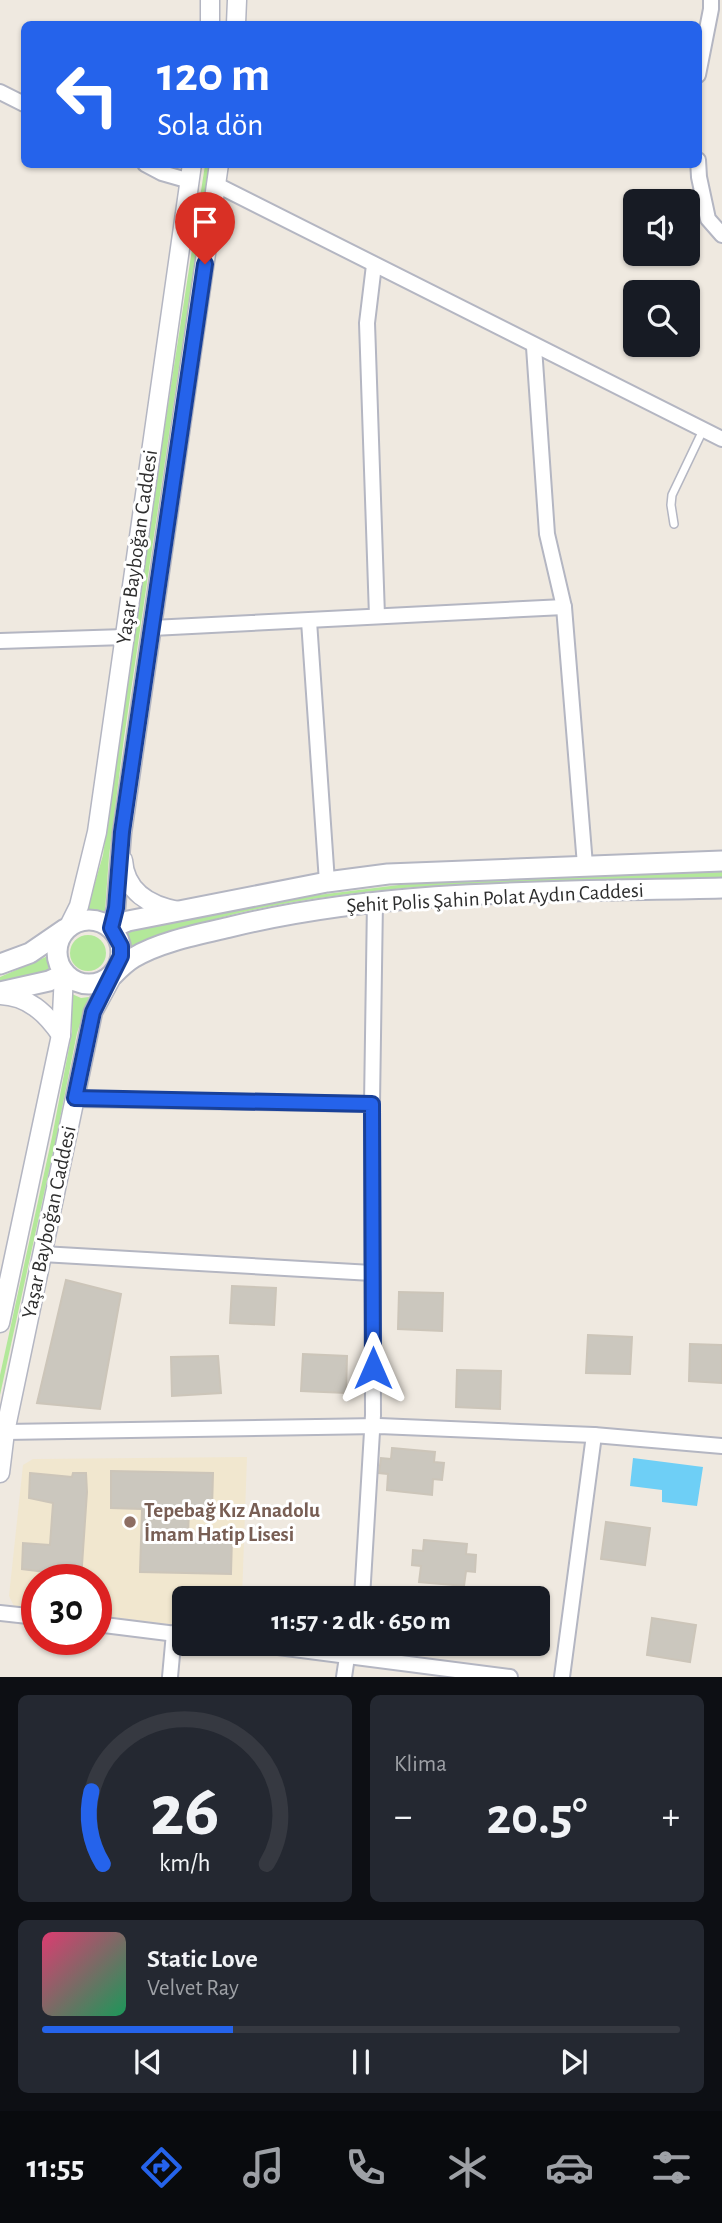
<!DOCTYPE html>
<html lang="tr">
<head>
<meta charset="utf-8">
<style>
  :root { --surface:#171b24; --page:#242831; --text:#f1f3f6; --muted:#9ea1a6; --line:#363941; --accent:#2563eb }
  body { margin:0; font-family:"Alegreya Sans",sans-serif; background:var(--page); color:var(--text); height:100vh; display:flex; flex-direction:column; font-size:26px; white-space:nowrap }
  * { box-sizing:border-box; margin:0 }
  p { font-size:23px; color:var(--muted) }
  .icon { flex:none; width:38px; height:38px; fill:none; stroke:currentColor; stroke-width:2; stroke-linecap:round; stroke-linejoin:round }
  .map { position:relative; height:1677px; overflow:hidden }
  .sheet { display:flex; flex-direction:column; gap:18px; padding:18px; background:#0d0f14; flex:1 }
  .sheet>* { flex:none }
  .guide { position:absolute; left:21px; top:21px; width:681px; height:147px; border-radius:10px; box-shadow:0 2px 5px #0004; background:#2563eb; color:#fff; overflow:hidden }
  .fabs { position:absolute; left:623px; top:189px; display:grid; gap:14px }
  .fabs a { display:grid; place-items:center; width:77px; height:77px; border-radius:10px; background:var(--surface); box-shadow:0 2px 5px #0004; font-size:35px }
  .speed { position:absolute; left:21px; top:1564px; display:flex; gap:14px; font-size:35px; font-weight:700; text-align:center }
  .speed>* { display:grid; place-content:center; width:91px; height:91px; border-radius:50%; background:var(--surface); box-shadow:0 2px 5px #0004; line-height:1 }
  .speed .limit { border:10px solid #d22; background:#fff; color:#111 }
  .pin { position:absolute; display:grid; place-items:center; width:60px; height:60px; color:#fff; margin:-72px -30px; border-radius:50% 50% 50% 0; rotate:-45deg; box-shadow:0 0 7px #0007 }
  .pin .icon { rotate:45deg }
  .me { position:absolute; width:77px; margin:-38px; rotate:0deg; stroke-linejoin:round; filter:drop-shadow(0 0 5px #0008) }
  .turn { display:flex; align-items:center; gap:24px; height:147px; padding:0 21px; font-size:32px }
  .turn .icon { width:91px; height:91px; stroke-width:2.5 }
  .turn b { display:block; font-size:49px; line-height:60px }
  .big { font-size:52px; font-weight:600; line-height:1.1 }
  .sheet .widget { flex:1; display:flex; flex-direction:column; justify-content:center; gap:10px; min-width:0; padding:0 24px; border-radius:10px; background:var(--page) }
  .sheet .dial { align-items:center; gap:0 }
  .dial svg { height:182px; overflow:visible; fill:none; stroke:var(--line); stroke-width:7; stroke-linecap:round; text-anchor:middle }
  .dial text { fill:var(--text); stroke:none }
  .song { display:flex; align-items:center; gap:21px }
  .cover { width:84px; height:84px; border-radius:10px; background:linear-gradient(135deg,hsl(340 70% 55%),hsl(150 70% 35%)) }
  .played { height:7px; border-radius:4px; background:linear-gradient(90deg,var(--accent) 30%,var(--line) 30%) }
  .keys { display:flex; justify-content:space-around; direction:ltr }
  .heat { display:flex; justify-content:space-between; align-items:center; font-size:38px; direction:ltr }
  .sheet .tiles { flex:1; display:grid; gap:18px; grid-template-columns:1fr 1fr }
  .widget:last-child { grid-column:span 2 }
  .trip { position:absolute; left:172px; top:1586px; width:378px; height:70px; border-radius:10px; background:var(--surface); box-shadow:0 2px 5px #0004; font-weight:600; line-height:70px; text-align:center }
  .tab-bar { display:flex; height:112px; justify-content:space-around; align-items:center; background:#090b0e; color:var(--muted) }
  .tab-bar .icon { width:49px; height:49px }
  .tab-bar .on { color:var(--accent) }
  .tab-bar b { font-size:32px; color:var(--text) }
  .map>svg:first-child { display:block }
  .education { fill:#f1e7cf }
  .green { fill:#b3e89a }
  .water { fill:#6ecff6 }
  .building { fill:#cbc7be; stroke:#ccc5b9; stroke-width:2 }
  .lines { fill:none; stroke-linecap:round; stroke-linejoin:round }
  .service-casing { stroke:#b4b6c2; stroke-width:10 }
  .minor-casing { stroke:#b4b6c2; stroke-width:18 }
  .tertiary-casing { stroke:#b4b6c2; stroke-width:21 }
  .secondary-casing { stroke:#b4b6c2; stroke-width:23 }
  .service { stroke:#fff; stroke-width:7 }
  .minor { stroke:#fff; stroke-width:14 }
  .tertiary { stroke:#fff; stroke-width:18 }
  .secondary { stroke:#fff; stroke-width:19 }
  .route-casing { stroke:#184099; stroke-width:18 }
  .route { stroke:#2563eb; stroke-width:12 }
  .education-dot { fill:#8d6e63; stroke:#fff; stroke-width:2.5 }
  .labels { text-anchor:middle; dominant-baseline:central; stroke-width:6; stroke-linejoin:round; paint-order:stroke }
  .street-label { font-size:21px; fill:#2e2e2e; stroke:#fff }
  .education-label { font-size:21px; font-weight:bold; fill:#785e54; stroke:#fff; text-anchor:start }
</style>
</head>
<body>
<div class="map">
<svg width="722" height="1677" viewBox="0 0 722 1677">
  <rect width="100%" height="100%" fill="#efe9e0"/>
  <path class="education" d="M 247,1457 L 242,1598 L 184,1598 L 184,1626 L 96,1615 L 96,1580 L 37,1580 L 37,1608 L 14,1606 L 9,1596 L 23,1465 L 33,1459 Z"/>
  <g class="green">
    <path d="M 205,165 L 209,165 L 124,738 L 109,856 L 105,911 L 87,910 L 103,855 L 158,470 Z"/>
    <path d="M 722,872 L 722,877 L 415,887 C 319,896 220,909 131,949 L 127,932 L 310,896 L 415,883 Z"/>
    <circle cx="88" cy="953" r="18"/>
    <path d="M 48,956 L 49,972 L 0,981 L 0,977 Z"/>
    <path d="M 72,994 L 81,998 L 89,997 L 77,1033 L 56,1139 L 0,1395 L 0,1375 L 52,1137 L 72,1032 Z"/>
  </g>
  <path class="water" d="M 633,1458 L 703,1467 L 697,1506 L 662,1502 L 662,1490 L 630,1486 Z"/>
  <g class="building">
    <path d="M 66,1280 L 121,1294 L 100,1409 L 37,1403 Z"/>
    <path d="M 232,1286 L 276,1288 L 274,1325 L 230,1323 Z"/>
    <path d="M 399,1292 L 443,1293 L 442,1331 L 398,1329 Z"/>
    <path d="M 588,1335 L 632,1337 L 630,1374 L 586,1373 Z"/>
    <path d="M 690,1344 L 722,1345 L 722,1383 L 689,1381 Z"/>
    <path d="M 303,1354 L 347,1356 L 346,1393 L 301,1391 Z"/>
    <path d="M 218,1356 L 221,1393 L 172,1396 L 171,1357 Z"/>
    <path d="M 457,1370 L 501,1371 L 500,1409 L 456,1407 Z"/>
    <path d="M 392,1448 L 435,1452 L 434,1462 L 444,1463 L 442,1480 L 433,1479 L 432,1495 L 387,1490 L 388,1474 L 379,1473 L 381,1458 L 391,1459 Z"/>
    <path d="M 111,1471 L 213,1473 L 212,1510 L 189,1509 L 188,1536 L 232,1537 L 231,1574 L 140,1572 L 142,1509 L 111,1508 Z"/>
    <path d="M 30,1473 L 72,1477 L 73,1473 L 86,1473 L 87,1492 L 81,1580 L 63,1580 L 62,1574 L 22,1569 L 23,1543 L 50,1545 L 53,1503 L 29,1498 Z"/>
    <path d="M 606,1522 L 650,1528 L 645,1565 L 601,1559 Z"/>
    <path d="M 424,1540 L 467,1544 L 466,1554 L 476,1555 L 475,1572 L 466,1571 L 464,1586 L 419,1582 L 421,1566 L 412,1565 L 413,1550 L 423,1551 Z"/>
    <path d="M 652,1618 L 696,1625 L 690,1662 L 647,1655 Z"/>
  </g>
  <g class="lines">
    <g class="service-casing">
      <path id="service" d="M 674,524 L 671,505 L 672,495 L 704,428"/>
    </g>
    <g class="minor-casing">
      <g id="minor">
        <path d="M 698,75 L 711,9 L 711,0"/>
        <path d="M 0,92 L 24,104"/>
        <path d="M 698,160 L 699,177 L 708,219 L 722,235"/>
        <path d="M 145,164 L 162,173 L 190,181"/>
        <path d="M 217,185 L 722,439"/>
        <path d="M 374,265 L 367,323 L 377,616"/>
        <path d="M 534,347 L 547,534 L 564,607 L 585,865"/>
        <path d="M 309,621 L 327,882"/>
        <path d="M 152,628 L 564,607"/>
        <path d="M 0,641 L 125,637"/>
        <path d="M 75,1099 L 372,1104"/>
        <path d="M 42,1254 L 372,1273"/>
        <path d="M 5,1432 L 379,1426 L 594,1435 L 722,1446"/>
        <path d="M 362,1598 L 373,1415 L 372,1104 L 375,901"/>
        <path d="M 0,1613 L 37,1617"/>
        <path d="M 96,1624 L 184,1635"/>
        <path d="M 246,1643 L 510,1677"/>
        <path d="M 170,1677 L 174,1633"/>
        <path d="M 344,1677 L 347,1657"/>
        <path d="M 562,1677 L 594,1435"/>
      </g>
    </g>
    <g class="tertiary-casing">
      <g id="tertiary">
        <path d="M 210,24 L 210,0"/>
        <path d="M 236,24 L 237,0"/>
        <path d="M 123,860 C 125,892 150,906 179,911"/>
        <path d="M 69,926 L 79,906 L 97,832 L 192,164"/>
        <path d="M 111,928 L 116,908 L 122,833 L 219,164"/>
        <path d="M 0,995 C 28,996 46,1013 61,1035"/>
        <path d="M 0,1323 L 61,1035 L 64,974"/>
        <path d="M 0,1473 L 5,1432 L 93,1012 L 113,975"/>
      </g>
    </g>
    <g class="secondary-casing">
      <g id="secondary">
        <circle cx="89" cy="952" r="32"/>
        <path d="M 111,928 L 128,921 L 327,882 L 388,874 L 722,861"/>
        <path d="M 0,964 L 30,953 L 65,929"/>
        <path d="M 113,975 C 119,969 126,962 133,958 C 159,942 200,934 230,927 C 390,888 558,892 722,888"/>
        <path d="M 0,992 L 49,981 L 64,974"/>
      </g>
    </g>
    <use href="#service" class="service"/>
    <use href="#minor" class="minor"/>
    <use href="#tertiary" class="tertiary"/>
    <use href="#secondary" class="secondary"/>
  </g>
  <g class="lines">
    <g class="route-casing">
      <path id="route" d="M 205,264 L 122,832 L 116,908 L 111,928 L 121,946 L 121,956 L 93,1012 L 75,1098 L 372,1104 L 373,1368"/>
    </g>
    <use href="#route" class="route"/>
  </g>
  <circle class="education-dot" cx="130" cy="1522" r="7"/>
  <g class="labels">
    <g class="street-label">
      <text transform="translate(137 547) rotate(-82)">Yaşar Bayboğan Caddesi</text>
      <text transform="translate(495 898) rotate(-3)">Şehit Polis Şahin Polat Aydın Caddesi</text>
      <text transform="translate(49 1222) rotate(-78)">Yaşar Bayboğan Caddesi</text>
    </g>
    <g class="education-label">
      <text x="144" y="1510">Tepebağ Kız Anadolu<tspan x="144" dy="24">İmam Hatip Lisesi</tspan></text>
    </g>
  </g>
</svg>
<div class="fabs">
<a><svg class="icon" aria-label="sound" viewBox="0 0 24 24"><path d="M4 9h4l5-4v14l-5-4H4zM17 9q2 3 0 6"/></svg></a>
<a><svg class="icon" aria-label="search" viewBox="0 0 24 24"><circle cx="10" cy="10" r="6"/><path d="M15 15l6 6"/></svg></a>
</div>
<div class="speed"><div class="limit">30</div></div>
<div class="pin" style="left:205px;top:264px;background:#d93025"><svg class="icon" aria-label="arrive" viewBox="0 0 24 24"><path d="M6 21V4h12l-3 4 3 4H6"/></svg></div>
<svg class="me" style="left:373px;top:1368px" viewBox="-20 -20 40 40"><path d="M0-17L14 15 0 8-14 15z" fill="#2563eb" stroke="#fff" stroke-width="4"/></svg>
<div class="trip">11:57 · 2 dk · 650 m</div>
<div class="guide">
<div class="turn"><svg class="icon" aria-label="left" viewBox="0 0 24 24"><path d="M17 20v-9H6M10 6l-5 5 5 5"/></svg><div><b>120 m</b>Sola dön</div></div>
</div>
</div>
<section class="sheet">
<div class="tiles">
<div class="widget dial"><svg viewBox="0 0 100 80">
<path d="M14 69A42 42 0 1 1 86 69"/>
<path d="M14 69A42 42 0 0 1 9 37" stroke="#2563eb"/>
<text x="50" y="56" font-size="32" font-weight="700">26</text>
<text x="50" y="72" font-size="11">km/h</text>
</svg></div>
<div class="widget"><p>Klima</p>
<div class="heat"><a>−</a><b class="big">20.5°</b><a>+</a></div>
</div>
<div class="widget">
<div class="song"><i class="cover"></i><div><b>Static Love</b><p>Velvet Ray</p></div></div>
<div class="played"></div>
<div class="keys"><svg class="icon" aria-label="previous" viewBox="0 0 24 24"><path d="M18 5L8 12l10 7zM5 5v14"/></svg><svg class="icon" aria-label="pause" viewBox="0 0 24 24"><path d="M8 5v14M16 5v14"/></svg><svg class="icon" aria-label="next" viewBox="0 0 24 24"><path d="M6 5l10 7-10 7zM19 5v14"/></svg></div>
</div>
</div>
</section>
<nav class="tab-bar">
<b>11:55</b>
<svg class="icon on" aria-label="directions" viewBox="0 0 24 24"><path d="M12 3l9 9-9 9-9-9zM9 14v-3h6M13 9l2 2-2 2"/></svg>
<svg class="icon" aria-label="music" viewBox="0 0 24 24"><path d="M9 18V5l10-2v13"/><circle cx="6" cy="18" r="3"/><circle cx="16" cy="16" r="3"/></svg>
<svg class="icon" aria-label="phone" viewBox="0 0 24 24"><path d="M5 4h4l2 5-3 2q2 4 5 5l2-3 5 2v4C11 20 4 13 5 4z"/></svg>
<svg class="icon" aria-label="climate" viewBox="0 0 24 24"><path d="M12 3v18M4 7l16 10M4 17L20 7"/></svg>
<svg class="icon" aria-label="car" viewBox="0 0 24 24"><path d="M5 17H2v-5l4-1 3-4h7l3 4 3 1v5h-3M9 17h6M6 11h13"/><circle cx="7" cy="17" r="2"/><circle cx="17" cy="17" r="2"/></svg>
<svg class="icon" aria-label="filters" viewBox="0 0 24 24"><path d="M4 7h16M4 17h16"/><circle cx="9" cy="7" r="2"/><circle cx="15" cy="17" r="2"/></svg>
</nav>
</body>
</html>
